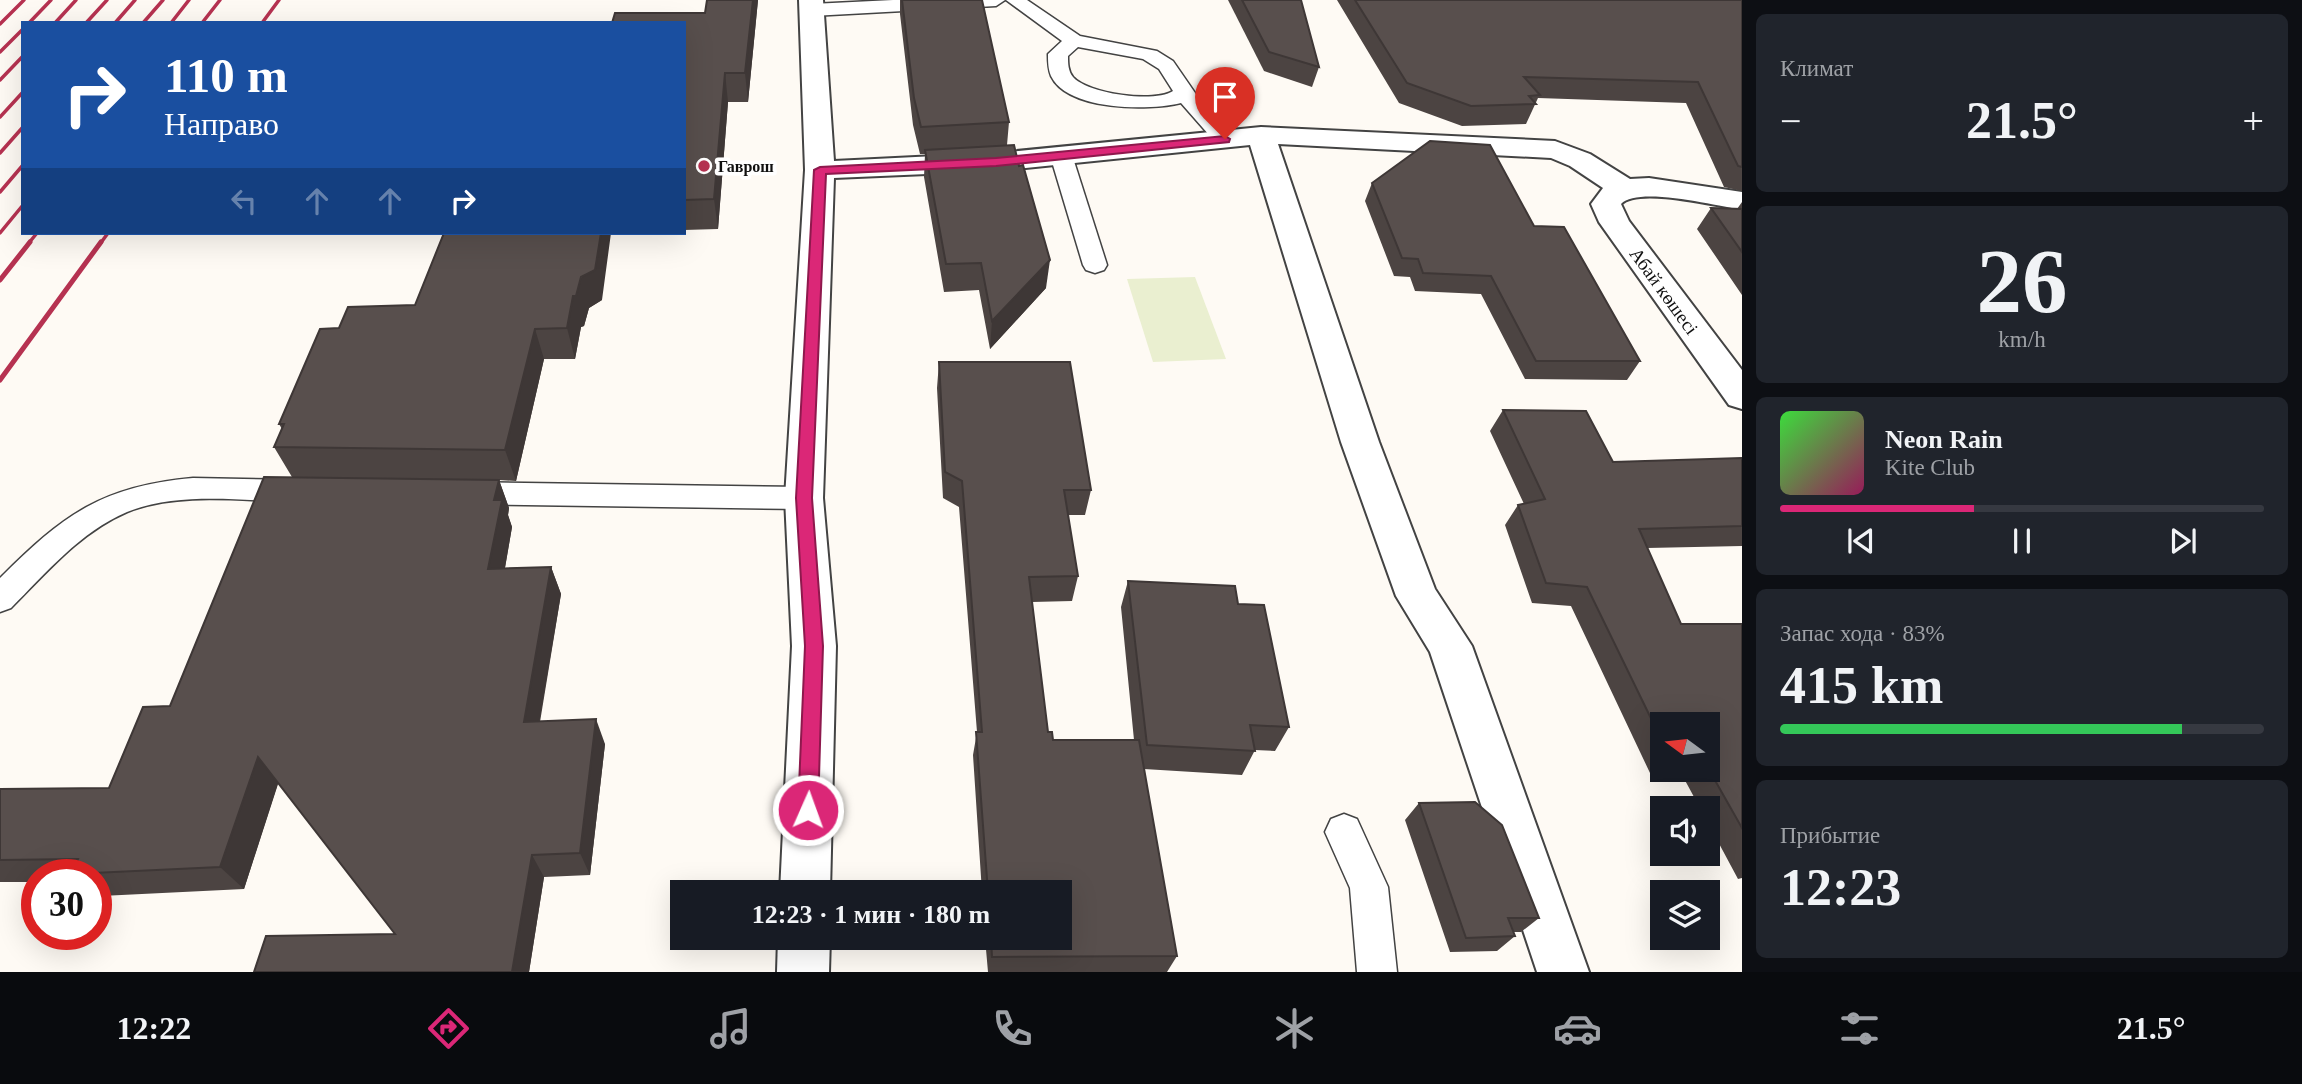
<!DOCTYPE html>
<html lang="ru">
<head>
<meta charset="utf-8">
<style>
  :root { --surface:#171b24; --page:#20242c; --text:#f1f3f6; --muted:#9ea1a6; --line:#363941; --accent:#db2777 }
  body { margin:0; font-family:"Times New Roman",serif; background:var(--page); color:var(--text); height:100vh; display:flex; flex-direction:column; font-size:26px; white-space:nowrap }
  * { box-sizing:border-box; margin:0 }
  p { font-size:23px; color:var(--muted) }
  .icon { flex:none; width:38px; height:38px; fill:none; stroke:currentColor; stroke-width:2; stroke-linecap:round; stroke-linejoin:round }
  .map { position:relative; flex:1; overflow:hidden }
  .side { display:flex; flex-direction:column; gap:14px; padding:14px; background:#0d0f14; width:560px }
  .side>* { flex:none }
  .guide { position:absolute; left:21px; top:21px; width:665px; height:214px; border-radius:0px; box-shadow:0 7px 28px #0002; background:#1a4fa0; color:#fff; overflow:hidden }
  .needle { width:46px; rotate:285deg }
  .tools { position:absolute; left:1650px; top:712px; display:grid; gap:14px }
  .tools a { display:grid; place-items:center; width:70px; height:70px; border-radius:0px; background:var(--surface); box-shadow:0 7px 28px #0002; font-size:35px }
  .speed { position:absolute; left:21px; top:859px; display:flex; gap:14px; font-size:35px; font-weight:700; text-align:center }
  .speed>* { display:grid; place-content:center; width:91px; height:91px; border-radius:50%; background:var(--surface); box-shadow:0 7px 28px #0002; line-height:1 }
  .speed .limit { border:10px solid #d22; background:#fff; color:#111 }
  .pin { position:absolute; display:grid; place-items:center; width:60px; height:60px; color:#fff; margin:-72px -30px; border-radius:50% 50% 50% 0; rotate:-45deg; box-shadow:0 0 7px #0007 }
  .pin .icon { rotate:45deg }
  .me { position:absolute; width:77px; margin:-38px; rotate:2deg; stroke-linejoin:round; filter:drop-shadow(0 0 5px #0008) }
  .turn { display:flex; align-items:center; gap:24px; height:147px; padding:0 28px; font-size:32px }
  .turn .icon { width:91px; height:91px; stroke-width:2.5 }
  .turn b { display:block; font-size:49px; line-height:60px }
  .lanes { display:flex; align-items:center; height:66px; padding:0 28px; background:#0003; justify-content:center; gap:35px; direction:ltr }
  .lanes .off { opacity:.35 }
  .big { font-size:52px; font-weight:700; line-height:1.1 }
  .side .tile { flex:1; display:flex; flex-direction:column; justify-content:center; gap:10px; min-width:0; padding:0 24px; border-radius:10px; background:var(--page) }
  .side .dial { align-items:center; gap:0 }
  .dial b { font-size:91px; line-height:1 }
  .song { display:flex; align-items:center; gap:21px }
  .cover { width:84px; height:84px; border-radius:10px; background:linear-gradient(135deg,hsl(120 70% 55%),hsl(330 70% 35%)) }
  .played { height:7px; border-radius:4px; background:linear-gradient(90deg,var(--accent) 40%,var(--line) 40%) }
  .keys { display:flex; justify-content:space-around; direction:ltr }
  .heat { display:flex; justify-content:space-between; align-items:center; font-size:38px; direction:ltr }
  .charge { height:10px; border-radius:5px; background:linear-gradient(90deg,#34c759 83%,var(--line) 0) }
  .trip { position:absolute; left:670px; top:880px; width:402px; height:70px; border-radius:0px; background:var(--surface); box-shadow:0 7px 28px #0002; font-weight:700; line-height:70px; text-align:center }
  .dock { display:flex; height:112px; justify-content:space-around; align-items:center; background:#090b0e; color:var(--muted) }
  .dock .icon { width:49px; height:49px }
  .dock .active { color:var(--accent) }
  .dock b { font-size:32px; color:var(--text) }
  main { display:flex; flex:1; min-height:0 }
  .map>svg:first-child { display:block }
  .pitch { fill:#eaefd0 }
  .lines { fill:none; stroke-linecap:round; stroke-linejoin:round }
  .service-casing { stroke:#434343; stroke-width:3 }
  .minor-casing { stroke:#434343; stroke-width:4 }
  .service { fill:#fff; fill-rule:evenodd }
  .minor { fill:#fff; fill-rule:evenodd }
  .rail-far1 { stroke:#b63251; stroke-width:3.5 }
  .rail { stroke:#b63251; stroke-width:5 }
  .wall { fill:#4c4442; fill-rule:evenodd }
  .shaded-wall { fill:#3e3736 }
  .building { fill:#584f4d; stroke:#3e3736; stroke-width:2 }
  .route { fill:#db2777; stroke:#8e194d; stroke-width:2 }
  .poi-dot { fill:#b63251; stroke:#fff; stroke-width:2.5 }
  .labels { text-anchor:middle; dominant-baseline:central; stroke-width:7; stroke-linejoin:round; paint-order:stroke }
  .far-poi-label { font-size:16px; font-weight:bold; fill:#101010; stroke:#fff; text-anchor:start }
  .street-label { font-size:19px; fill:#101010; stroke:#fff }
</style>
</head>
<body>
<main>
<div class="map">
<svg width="1742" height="972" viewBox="0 0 1742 972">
  <rect width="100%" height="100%" fill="#fefaf4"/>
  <path class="pitch" d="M 1195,277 L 1226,359 L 1153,362 L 1127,279 Z"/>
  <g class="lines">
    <g class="service-casing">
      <g id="service">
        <path d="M 893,0 L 1005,0 L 996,6 L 812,16 L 803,10 L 812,4 Z"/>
        <path d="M 1006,0 L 1027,0 L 1080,36 L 1157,51 L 1173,61 L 1202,103 L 1236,139 L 1233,144 L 1217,144 L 1181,103 C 1149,111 1068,111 1051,76 C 1048,69 1048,61 1048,54 L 1062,41 ZM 1078,47 L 1143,59 L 1159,69 L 1173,91 C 1155,103 1088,94 1073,77 C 1068,71 1068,63 1068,56 Z"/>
        <path d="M 1061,148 L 1069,150 L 1072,155 L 1107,265 L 1104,270 L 1095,273 L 1086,270 L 1083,265 L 1050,155 L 1053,150 Z"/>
        <path d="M 193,478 L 299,480 L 310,483 L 314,491 L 310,499 L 299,502 C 244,501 179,491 127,512 C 80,532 46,573 11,608 L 0,612 L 0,578 C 63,515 102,486 193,478 Z"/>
        <path d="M 464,482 L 804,487 L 815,490 L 819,498 L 815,506 L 804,509 L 464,504 L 453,501 L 449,493 L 453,485 Z"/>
        <path d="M 1344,814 L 1357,819 L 1388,887 L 1397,972 L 1357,972 L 1350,888 L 1325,832 L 1331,819 Z"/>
      </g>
    </g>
    <g class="minor-casing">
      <g id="minor">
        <path d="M 799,0 L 823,0 L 834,161 L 997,153 L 1261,127 L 1555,141 L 1590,154 L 1630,179 L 1649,178 L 1742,192 L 1742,210 C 1717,206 1638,186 1621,204 L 1629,221 L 1742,370 L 1742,409 L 1729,405 L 1599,222 L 1591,204 L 1603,188 L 1570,166 L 1551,158 L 1278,144 L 1379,442 L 1435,589 L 1472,646 L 1589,972 L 1537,972 L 1430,652 L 1396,596 L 1341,442 L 1250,145 L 997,171 L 834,178 L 823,498 L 836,646 L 830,892 L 780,892 L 792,646 L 785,498 L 805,170 Z"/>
        <path d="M 778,938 L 830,938 L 829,972 L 777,972 Z"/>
      </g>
    </g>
    <use href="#service" class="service"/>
    <use href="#minor" class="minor"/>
    <g class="rail-far1">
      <path d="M 29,23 L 51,0"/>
      <path d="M 55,23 L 76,0"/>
      <path d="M 86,23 L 107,0"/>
      <path d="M 115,23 L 135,0"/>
      <path d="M 143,23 L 163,0"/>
      <path d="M 171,23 L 189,0"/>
      <path d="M 202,23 L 220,0"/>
      <path d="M 262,23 L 279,0"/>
      <path d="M 0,24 L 24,0"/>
      <path d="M 0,52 L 23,29"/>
      <path d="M 0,80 L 23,56"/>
      <path d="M 0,117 L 23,92"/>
      <path d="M 0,153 L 23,127"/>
      <path d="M 0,192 L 23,165"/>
      <path d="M 0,233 L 23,205"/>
      <path d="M 28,244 L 37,233"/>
      <path d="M 100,244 L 108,233"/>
    </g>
    <g class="rail">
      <path d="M 0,280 L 30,242"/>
      <path d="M 0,380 L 101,242"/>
    </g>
  </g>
  <g class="wall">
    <path d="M 707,0 L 758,0 L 748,102 L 728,102 L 718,229 L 684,230 L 684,23 L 705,13 Z"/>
    <path d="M 900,0 L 982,0 L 1009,122 L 1007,145 L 1046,288 L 990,349 L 979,290 L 944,292 L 924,177 L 925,154 L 920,154 L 913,125 L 900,14 Z"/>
    <path d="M 1228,0 L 1301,0 L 1319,67 L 1312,87 L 1264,71 Z"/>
    <path d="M 1337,0 L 1742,0 L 1742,191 L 1724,187 L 1686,103 L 1538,98 L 1526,124 L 1462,126 L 1399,103 Z"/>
    <path d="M 1372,183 L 1534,226 L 1640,361 L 1627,380 L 1525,379 L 1481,294 L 1415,291 L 1410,277 L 1394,276 L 1365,201 Z"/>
    <path d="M 1742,202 L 1742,295 L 1697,229 L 1711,208 L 1737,209 Z"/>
    <path d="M 602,300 L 589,308 L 584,326 L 581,327 L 575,359 L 544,359 L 516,481 L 499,480 L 509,508 L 508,515 L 512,527 L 505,568 L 551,567 L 561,594 L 540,722 L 605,744 L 590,875 L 544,877 L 529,972 L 254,972 L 395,934 L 278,783 L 244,889 L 101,896 L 96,892 L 96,875 L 37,875 L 37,882 L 0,882 L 0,789 L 109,788 L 170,706 L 292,477 L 274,447 L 282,429 L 279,424 L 339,328 Z"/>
    <path d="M 939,362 L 1091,490 L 1085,515 L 1068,515 L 1078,576 L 1072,601 L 1032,602 L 1048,732 L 1053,740 L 1134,740 L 1121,607 L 1128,581 L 1238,604 L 1289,727 L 1275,751 L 1255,750 L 1242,775 L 1144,769 L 1177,956 L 1167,972 L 988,972 L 985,938 L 1060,938 L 1060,892 L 982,892 L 973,755 L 977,732 L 959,507 L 943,498 L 937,388 Z"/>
    <path d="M 1503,410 L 1613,462 L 1742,458 L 1742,546 L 1647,548 L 1681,624 L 1742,624 L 1742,878 L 1738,879 L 1708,823 L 1708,808 L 1700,808 L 1681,773 L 1650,773 L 1571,606 L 1532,603 L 1505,525 L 1518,505 L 1524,504 L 1490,431 ZM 1662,724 L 1708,724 L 1708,770 L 1662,770 Z"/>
    <path d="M 1419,803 L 1539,918 L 1521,932 L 1513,932 L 1515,936 L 1497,951 L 1450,952 L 1405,820 Z"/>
  </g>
  <g class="shaded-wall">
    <path d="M 753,0 L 758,0 L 748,102 L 745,73 Z"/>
    <path d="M 725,73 L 728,102 L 718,229 L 714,199 Z"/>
    <path d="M 601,233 L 611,233 L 602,300 L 589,308 L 584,326 L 581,327 L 575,359 L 567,328 L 573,296 Z"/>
    <path d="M 1050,260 L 1046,288 L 990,349 L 992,321 Z"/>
    <path d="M 535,329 L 544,359 L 516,481 L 505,450 Z"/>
    <path d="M 499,480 L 509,508 L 508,515 L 512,527 L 500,596 L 488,569 L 494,500 Z"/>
    <path d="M 551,567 L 561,594 L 535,747 L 524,722 Z"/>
    <path d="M 596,719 L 605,744 L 590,875 L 580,853 Z"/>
    <path d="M 258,757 L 279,781 L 244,889 L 220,867 Z"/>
    <path d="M 532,855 L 544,877 L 529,972 L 512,972 Z"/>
  </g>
  <g class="building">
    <path d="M 707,0 L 753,0 L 745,73 L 725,73 L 714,199 L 684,200 L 684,23 L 612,23 L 615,13 L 705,13 Z"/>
    <path d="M 902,0 L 982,0 L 1009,122 L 921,127 L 914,98 Z"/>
    <path d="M 1242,0 L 1301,0 L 1319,67 L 1269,52 Z"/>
    <path d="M 1355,0 L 1742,0 L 1742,167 L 1738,166 L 1698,82 L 1524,77 L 1540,95 L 1529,96 L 1536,104 L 1471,106 L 1407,83 Z"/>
    <path d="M 1430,141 L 1490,145 L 1534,226 L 1564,227 L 1640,361 L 1536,361 L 1491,276 L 1423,273 L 1418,259 L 1402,258 L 1372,183 Z"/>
    <path d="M 1014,145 L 1019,166 L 1023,165 L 1050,260 L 992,321 L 981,263 L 946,264 L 925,150 Z"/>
    <path d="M 1711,208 L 1742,209 L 1742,252 Z"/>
    <path d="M 444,233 L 601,233 L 595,270 L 581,277 L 576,296 L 573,296 L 567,328 L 535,329 L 505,450 L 274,447 L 284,424 L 279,424 L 320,329 L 339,328 L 348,307 L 415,305 Z"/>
    <path d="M 939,362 L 1070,362 L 1091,490 L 1064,490 L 1078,576 L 1029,577 L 1048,732 L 1052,732 L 1053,740 L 1139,740 L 1177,956 L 992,957 L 991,938 L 1060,938 L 1060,892 L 988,892 L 976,732 L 982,732 L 962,481 L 945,472 Z"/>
    <path d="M 1503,410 L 1586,411 L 1613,462 L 1742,458 L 1742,526 L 1639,529 L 1681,624 L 1742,624 L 1742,828 L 1708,768 L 1708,724 L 1662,724 L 1662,741 L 1587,587 L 1546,583 L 1518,505 L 1545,499 Z"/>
    <path d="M 264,477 L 499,480 L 494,500 L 502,500 L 488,569 L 551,567 L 524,722 L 596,719 L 580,853 L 532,855 L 512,972 L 254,972 L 266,936 L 395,934 L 258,757 L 220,867 L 72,874 L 78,859 L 0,860 L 0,789 L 109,788 L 143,707 L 170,706 Z"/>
    <path d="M 1128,581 L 1235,586 L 1238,604 L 1264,605 L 1289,727 L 1250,725 L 1255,751 L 1147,745 Z"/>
    <path d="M 1475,802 L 1502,825 L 1539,918 L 1508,918 L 1515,936 L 1466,938 L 1419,803 Z"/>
  </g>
  <path class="route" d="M 1225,136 L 1230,139 L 1229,142 L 996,166 L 826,174 L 812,498 L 823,646 L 818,810 L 815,817 L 808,820 L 801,817 L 798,810 L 805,646 L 796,498 L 814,170 L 820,167 L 996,158 Z"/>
  <circle class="poi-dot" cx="704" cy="166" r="7"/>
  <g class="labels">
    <g class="far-poi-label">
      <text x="718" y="166">Гаврош</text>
    </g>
    <g class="street-label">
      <text transform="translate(1664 291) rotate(54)">Абай көшесі</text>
    </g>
  </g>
</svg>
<div class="tools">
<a><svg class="needle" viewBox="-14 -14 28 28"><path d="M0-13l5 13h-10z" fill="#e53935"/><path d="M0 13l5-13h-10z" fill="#9ea1a6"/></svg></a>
<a><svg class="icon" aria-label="sound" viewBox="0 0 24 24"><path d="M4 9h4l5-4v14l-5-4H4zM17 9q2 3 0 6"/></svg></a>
<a><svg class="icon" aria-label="layers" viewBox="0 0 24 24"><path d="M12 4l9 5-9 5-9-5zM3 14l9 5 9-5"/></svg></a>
</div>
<div class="speed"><div class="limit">30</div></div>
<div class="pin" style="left:1225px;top:139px;background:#d93025"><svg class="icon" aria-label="arrive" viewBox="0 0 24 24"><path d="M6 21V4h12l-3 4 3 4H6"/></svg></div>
<svg class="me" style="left:808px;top:810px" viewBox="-20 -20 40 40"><circle r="17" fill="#db2777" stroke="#fff" stroke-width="3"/><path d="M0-11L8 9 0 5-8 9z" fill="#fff"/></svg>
<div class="trip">12:23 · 1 мин · 180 m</div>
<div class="guide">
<div class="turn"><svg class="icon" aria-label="right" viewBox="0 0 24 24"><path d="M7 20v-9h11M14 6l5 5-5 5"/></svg><div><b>110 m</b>Направо</div></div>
<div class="lanes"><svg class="icon off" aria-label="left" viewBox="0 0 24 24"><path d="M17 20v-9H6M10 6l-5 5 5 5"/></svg><svg class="icon off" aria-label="ahead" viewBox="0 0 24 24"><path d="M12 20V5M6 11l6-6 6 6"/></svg><svg class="icon off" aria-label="ahead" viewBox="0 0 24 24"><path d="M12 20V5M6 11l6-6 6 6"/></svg><svg class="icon" aria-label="right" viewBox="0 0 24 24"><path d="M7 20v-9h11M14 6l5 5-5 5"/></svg></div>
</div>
</div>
<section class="side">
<div class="tile"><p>Климат</p>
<div class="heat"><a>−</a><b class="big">21.5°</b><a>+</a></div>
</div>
<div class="tile dial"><b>26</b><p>km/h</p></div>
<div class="tile">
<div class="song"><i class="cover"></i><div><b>Neon Rain</b><p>Kite Club</p></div></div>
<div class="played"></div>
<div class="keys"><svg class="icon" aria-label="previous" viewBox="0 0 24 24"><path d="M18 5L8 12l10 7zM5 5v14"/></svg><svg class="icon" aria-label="pause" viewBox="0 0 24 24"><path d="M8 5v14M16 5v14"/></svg><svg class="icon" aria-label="next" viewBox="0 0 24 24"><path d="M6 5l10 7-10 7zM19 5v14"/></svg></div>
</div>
<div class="tile"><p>Запас хода · 83%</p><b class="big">415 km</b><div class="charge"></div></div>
<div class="tile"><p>Прибытие</p><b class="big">12:23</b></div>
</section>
</main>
<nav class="dock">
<b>12:22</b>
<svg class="icon active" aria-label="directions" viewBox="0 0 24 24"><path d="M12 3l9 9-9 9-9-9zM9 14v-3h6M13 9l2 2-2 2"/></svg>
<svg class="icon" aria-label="music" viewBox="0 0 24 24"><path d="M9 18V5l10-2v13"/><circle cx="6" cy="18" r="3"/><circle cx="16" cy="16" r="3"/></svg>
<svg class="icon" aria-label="phone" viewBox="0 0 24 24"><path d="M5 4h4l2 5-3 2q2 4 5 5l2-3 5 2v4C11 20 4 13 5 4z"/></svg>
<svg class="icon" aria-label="climate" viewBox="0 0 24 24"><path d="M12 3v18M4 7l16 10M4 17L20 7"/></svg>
<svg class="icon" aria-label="car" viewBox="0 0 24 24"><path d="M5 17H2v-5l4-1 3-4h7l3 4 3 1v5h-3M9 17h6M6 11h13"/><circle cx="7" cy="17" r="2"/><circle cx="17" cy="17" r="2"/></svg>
<svg class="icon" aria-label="filters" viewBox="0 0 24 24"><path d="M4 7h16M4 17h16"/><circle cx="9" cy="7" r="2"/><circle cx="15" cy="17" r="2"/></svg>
<b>21.5°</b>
</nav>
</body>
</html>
